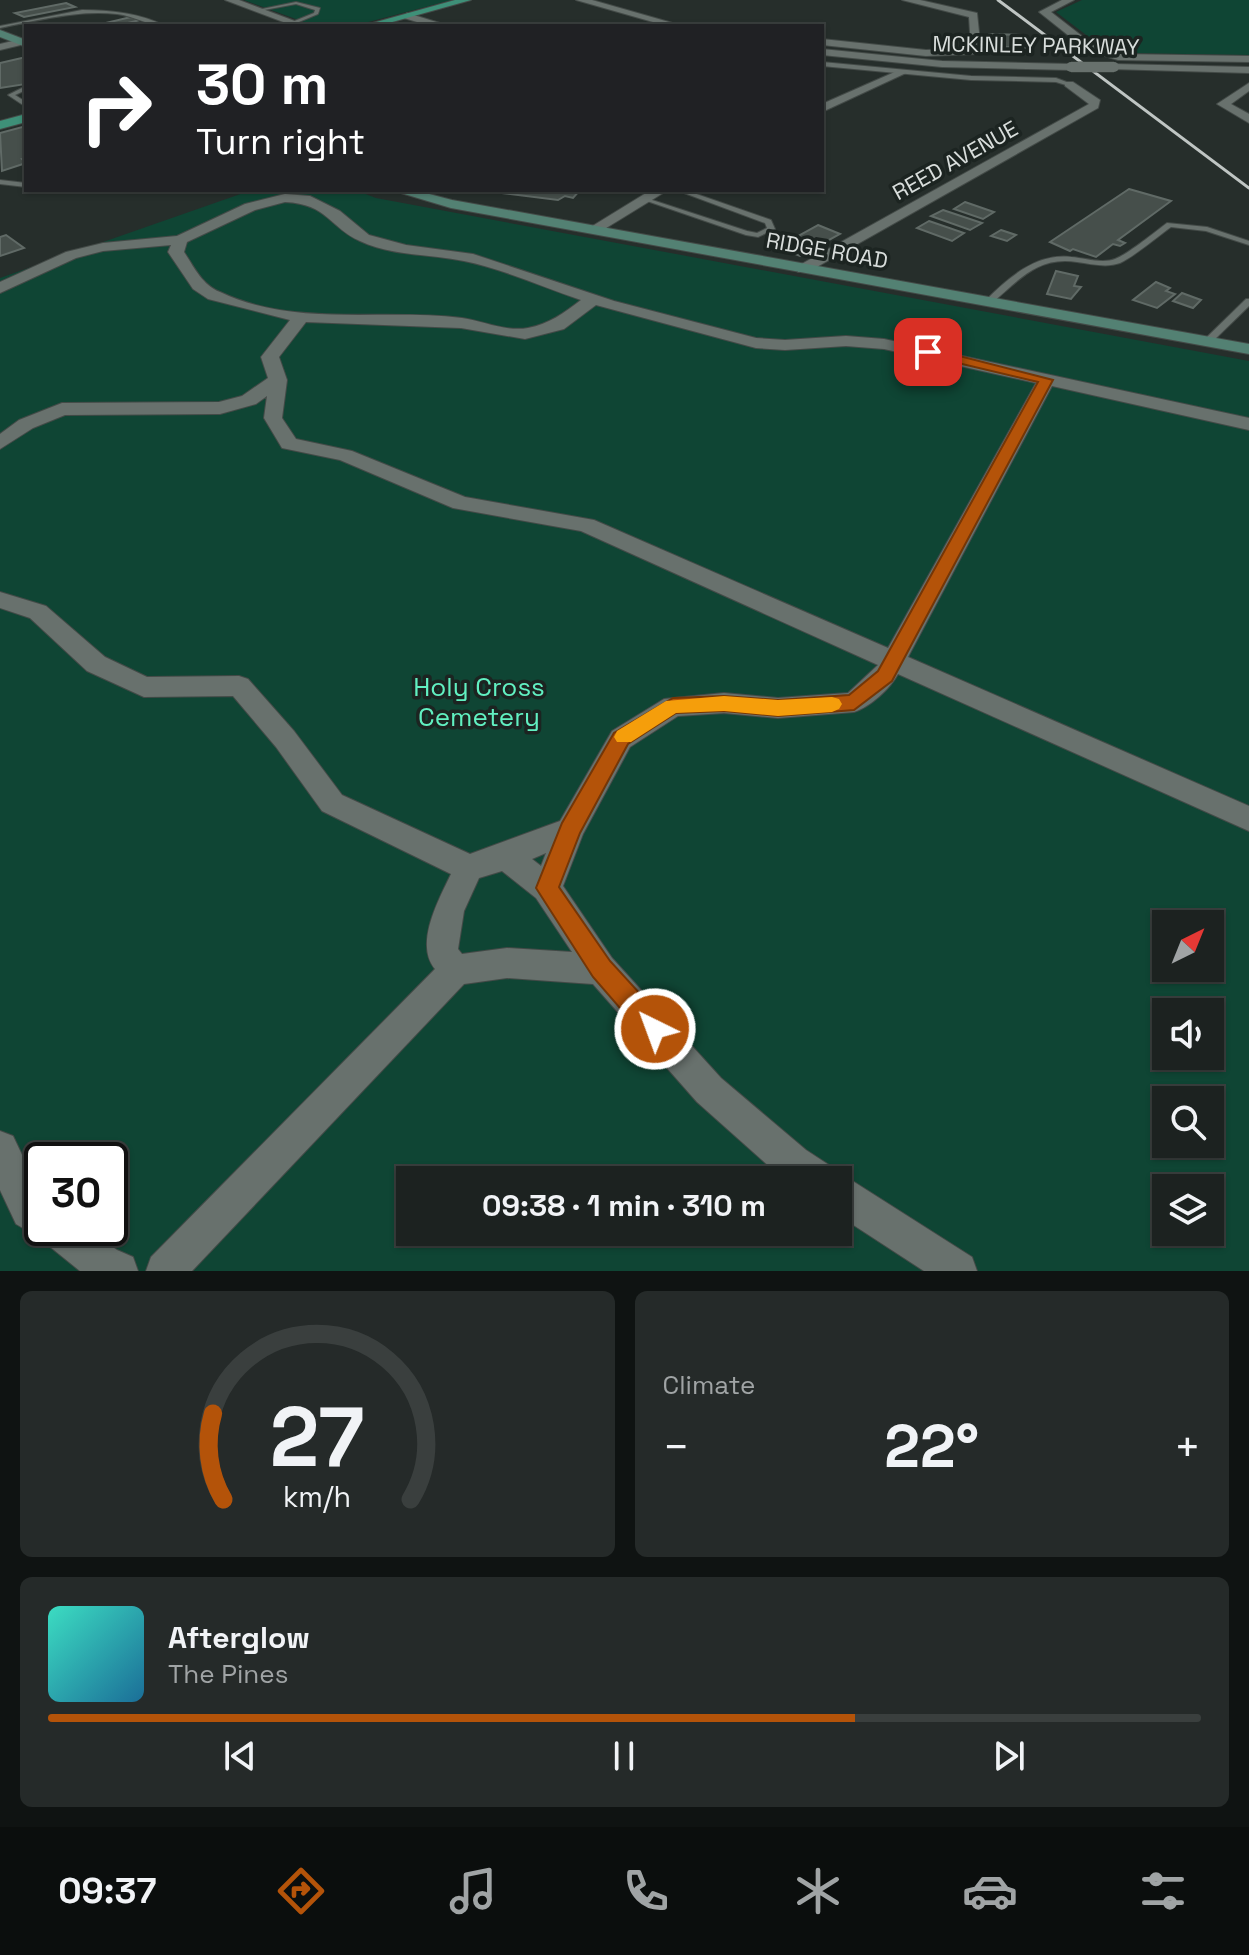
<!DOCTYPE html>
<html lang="en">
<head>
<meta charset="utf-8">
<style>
  :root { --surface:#1c2220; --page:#252a29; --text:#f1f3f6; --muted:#a0a4a5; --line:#3a3f3e; --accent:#b45309 }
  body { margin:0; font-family:"Space Grotesk",sans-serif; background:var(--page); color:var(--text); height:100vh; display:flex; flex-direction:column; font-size:30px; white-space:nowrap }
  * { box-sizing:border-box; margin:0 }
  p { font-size:26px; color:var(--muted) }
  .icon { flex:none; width:44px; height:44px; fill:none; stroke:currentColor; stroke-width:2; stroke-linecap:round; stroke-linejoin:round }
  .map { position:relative; height:1271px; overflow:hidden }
  .drawer { display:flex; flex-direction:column; gap:20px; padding:20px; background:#0f1312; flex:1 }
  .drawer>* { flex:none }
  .hud { position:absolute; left:24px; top:24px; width:800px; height:168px; border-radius:0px; box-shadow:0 2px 6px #0004,0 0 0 2px var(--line); background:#202124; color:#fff; overflow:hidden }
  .needle { width:52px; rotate:43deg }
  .buttons { position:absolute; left:1152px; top:910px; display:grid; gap:16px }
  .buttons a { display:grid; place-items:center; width:72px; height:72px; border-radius:0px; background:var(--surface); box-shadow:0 2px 6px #0004,0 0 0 2px var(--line); font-size:40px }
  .speed { position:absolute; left:24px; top:1142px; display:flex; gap:16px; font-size:40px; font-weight:700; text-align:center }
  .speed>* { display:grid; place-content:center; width:104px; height:104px; border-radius:50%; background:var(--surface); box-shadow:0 2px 6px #0004,0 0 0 2px var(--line); line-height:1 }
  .speed .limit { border:4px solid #111; border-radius:12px; background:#fff; color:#111 }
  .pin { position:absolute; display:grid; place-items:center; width:68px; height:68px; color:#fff; margin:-34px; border-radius:16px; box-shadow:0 4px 12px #0006 }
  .me { position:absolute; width:88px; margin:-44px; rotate:318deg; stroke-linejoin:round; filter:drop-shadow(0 0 6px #0008) }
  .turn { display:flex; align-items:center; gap:28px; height:168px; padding:0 40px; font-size:36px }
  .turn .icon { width:104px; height:104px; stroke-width:2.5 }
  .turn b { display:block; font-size:56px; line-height:68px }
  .big { font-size:60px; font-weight:700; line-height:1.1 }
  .drawer .card { flex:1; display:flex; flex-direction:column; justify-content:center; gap:12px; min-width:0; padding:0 28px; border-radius:12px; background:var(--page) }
  .drawer .dial { align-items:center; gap:0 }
  .dial svg { height:208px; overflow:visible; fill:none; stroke:var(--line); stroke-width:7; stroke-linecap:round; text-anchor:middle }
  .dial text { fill:var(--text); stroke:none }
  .song { display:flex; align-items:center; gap:24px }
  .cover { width:96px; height:96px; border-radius:12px; background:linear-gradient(135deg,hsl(170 70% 55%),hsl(200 70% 35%)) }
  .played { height:8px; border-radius:4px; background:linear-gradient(90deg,var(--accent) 70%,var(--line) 70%) }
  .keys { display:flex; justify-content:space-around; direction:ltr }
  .heat { display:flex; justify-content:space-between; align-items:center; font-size:44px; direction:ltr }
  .drawer .tiles { flex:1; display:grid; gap:20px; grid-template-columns:1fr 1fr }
  .card:last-child { grid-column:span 2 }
  .trip { position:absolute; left:396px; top:1166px; width:456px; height:80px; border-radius:0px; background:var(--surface); box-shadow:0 2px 6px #0004,0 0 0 2px var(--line); font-weight:700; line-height:80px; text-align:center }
  .menu { display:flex; height:128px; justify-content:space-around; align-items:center; background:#0b0e0d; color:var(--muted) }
  .menu .icon { width:56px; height:56px }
  .menu .active { color:var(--accent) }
  .menu b { font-size:36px; color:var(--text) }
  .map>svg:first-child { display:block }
  .green { fill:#0f4534; fill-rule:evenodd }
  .building { fill:#464f4b; stroke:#606a66; stroke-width:2 }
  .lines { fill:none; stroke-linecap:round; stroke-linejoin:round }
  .service-casing { stroke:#434a47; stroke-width:2 }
  .minor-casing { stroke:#434a47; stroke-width:2 }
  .tertiary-casing { stroke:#434a47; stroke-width:2 }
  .secondary-casing { stroke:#434a47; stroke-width:2 }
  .primary-casing { stroke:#434a47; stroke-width:2 }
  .service { fill:#68716d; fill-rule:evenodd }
  .minor { fill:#68716d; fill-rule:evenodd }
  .tertiary { fill:#68716d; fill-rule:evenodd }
  .secondary { fill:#538173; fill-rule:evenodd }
  .primary { fill:#3e9078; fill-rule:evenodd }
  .rail { stroke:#bfc5c3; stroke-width:3 }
  .tertiary-bridge-casing { stroke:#434a47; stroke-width:11; stroke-linecap:butt }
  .tertiary-bridge { stroke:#68716d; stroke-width:10 }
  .route { fill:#b45309; stroke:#753606; stroke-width:2 }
  .slow { fill:#f59e0b }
  .labels { text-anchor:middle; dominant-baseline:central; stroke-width:7; stroke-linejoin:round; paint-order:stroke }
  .far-street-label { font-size:22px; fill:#d8dddb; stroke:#1c2421 }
  .park-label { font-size:26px; fill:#61f0c1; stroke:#1c2421 }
</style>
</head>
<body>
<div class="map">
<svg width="1249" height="1271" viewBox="0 0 1249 1271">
  <rect width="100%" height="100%" fill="#262e2b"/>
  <g class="green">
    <path d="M 244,0 L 452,0 L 353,26 L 315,26 Z"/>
    <path d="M 1082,0 L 1249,0 L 1249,55 L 1124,53 L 1102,47 L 1056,12 Z"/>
    <path d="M 252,190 L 355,190 L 376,198 L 1249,361 L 1249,1271 L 0,1271 L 0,278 ZM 1166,924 L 1210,924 L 1210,968 L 1166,968 ZM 1166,1012 L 1210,1012 L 1210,1056 L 1166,1056 ZM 1166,1100 L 1210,1100 L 1210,1144 L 1166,1144 ZM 42,1160 L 110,1160 L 110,1228 L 42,1228 ZM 410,1180 L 838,1180 L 838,1232 L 410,1232 ZM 1166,1188 L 1210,1188 L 1210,1232 L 1166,1232 Z"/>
  </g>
  <g class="building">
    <path d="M 66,3 L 75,7 L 24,17 L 15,13 Z"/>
    <path d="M 131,17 L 140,20 L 116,26 L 93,26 Z"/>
    <path d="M 990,34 L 1022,35 L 1032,48 L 1001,47 Z"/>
    <path d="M 26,57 L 26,84 L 0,88 L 0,63 Z"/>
    <path d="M 26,126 L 26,158 L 22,159 L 26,163 L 2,171 L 0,133 Z"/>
    <path d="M 1129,189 L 1171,201 L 1118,240 L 1125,243 L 1120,246 L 1113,244 L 1096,257 L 1073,249 L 1070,251 L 1050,242 Z"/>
    <path d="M 580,190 L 573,198 L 565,196 L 558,200 L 485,191 Z"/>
    <path d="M 965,202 L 994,212 L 983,219 L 954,209 Z"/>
    <path d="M 943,210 L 982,223 L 970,230 L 931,216 Z"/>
    <path d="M 929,221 L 964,233 L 952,241 L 917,228 Z"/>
    <path d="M 818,225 L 840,234 L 800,256 L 778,247 Z"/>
    <path d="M 1001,230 L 1016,235 L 1007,241 L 991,236 Z"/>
    <path d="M 6,235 L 24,248 L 0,256 L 0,237 Z"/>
    <path d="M 1056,271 L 1078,276 L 1074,286 L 1081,287 L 1071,299 L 1047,294 Z"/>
    <path d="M 1156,282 L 1170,288 L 1166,291 L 1175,294 L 1157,308 L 1133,300 Z"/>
    <path d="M 1182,293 L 1201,300 L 1193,308 L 1173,301 Z"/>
  </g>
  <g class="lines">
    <g class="service-casing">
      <g id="service">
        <path d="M 296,2 L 320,8 L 318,14 L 294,24 L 292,22 L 314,13 L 315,10 L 296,4 L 259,11 L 257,10 Z"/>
        <path d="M 82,10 C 111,10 140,13 165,26 C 149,26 134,16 117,14 C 77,10 39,20 0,28 L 0,26 Z"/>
        <path d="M 822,62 L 971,76 L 1056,78 L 1072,84 L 1069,86 L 1056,82 L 971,80 L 822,66 Z"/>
        <path d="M 26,86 L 26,90 L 15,95 L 26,102 L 26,107 L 8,95 Z"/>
        <path d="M 0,180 L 26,183 L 26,187 L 0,184 Z"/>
        <path d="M 676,190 L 685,190 L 771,220 L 775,229 L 758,237 L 746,235 L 644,200 L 649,199 L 747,231 L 757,233 L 767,228 L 765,223 Z"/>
        <path d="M 1167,223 L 1207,227 L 1249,241 L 1249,245 L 1206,231 L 1171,227 C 1157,237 1135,256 1120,263 C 1107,268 1091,264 1077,262 C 1038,256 1020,279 992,303 L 985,301 C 1008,278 1036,253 1071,257 C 1085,258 1102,264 1115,259 C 1128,254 1155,232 1167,223 Z"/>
        <path d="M 1246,299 L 1249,299 L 1249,306 L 1211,343 L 1205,343 L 1205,339 Z"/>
      </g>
    </g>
    <g class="minor-casing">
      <g id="minor">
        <path d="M 225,0 L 239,0 L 308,26 L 294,26 Z"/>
        <path d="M 902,0 L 920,0 L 977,13 L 981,51 L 976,54 L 926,56 L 822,45 L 822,39 L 926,50 L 971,48 L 969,17 Z"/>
        <path d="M 1062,0 L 1074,0 L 1051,12 L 1096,47 L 1119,54 L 1249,56 L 1249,62 L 1118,60 L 1088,51 L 1039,12 Z"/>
        <path d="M 407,13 L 443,24 L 445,26 L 430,26 L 404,18 Z"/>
        <path d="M 21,39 L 25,40 L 25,44 L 0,50 L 0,44 Z"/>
        <path d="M 897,71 L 906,73 L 822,112 L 822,104 Z"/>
        <path d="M 1065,82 L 1073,82 L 1100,100 L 1098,108 L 808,272 L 798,272 L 798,266 L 1089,104 L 1065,86 Z"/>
        <path d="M 1249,83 L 1249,91 L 1231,104 L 1249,114 L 1249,123 L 1217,104 Z"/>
        <path d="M 651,190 L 668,190 L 598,233 L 588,233 L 586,230 Z"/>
        <path d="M 285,194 L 310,196 L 340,211 L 369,235 L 406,245 L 473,254 L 614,301 L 756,338 L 785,340 L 846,336 L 884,339 L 1249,418 L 1249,430 L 1052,386 L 908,657 L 1249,806 L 1249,831 L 898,674 C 890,689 870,707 854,712 L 778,718 L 724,713 L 678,716 L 630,747 L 583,834 L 563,886 L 612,958 L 721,1078 L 806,1150 L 832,1167 L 835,1176 L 851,1180 L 972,1257 L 977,1271 L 924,1271 L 838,1215 L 838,1180 L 787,1180 L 780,1176 L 697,1102 L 593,984 L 507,978 L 464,984 L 192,1271 L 146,1271 L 151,1257 L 435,969 C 414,944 439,899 451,874 L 322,811 L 276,747 L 233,696 L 144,697 L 87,671 L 30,618 L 0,608 L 0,592 L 46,606 L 105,657 L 147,677 L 239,676 L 248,679 L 294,731 L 342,795 L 470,854 L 560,821 L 612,731 L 664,699 L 724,693 L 778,698 L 848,693 L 878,665 L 581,531 L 453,508 L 340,460 L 282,448 L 264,418 L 267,396 L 256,404 L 220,414 L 65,415 L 33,428 L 0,449 L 0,434 L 19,420 L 62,403 L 219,402 L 242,396 L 268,378 L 261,357 L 290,320 L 208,299 L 193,289 L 168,252 L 171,245 L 103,251 L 76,258 L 0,293 L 0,282 L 66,252 L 103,243 L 177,236 L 245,204 ZM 285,202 C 328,204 330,228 360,241 C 392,256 430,254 464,261 C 503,269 543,287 581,300 C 564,313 549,324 528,328 C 506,332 483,321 462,318 C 382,308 296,328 220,292 C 202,285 194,267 184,252 L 187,242 L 255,210 ZM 596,305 L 756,348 L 785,350 L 846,346 L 884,349 L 1036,383 L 888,648 L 594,520 L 465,497 L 352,451 L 296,439 L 282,418 L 287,380 L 279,357 L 306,322 L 461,328 L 525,339 L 564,329 ZM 546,853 L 541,866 L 532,859 ZM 502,871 L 536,898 L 572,952 L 507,948 L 462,954 L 458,949 L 464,911 L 479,878 Z"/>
        <path d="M 0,1131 L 13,1136 L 42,1197 L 42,1228 L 85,1228 L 117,1250 L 133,1257 L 138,1271 L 80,1271 L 38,1237 L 16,1224 L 0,1190 Z"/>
      </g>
    </g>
    <g class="tertiary-casing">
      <g id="tertiary">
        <path d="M 576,0 L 592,0 L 683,26 L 667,26 Z"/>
        <path d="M 822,49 L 942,61 L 1071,64 L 1076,67 L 1071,70 L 942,67 L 822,55 Z"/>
        <path d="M 1114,64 L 1249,67 L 1249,73 L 1110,69 L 1109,67 Z"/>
      </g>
    </g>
    <g class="secondary-casing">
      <g id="secondary">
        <path d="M 0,30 L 26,40 L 26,47 L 0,37 Z"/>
        <path d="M 391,190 L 414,190 L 452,200 L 1249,344 L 1249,354 L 451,208 Z"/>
      </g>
    </g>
    <g class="primary-casing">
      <g id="primary">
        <path d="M 455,0 L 471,0 L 378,26 L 362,26 Z"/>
        <path d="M 26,114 L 26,122 L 0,129 L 0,121 Z"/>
      </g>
    </g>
    <use href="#service" class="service"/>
    <use href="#minor" class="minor"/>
    <use href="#tertiary" class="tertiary"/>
    <use href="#secondary" class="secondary"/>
    <use href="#primary" class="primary"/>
    <path class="rail" d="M 998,0 L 1249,188"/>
    <g class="tertiary-bridge-casing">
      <path id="tertiary-bridge" d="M 1071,67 L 1114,67"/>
    </g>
    <use href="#tertiary-bridge" class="tertiary-bridge"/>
  </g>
  <path class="route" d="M 928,348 L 1053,380 L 892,681 L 854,710 L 778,716 L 724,711 L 676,713 L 628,744 L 580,833 L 559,887 L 610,961 L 664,1020 L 668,1029 L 664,1038 L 655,1042 L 646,1038 L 593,977 L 536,888 L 562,823 L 614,733 L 673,698 L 724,696 L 778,700 L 849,695 L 878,671 L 1038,382 L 924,355 L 924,349 Z"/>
  <path class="slow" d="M 724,696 L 778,700 L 832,697 L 839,699 L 842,704 L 839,709 L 832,712 L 778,716 L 724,711 L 676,713 L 631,742 L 617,742 L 614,737 L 617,731 L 666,701 Z"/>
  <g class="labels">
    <g class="far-street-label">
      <text transform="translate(1036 45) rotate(1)">MCKINLEY PARKWAY</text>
      <text transform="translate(955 160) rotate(-29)">REED AVENUE</text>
      <text transform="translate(827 250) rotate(10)">RIDGE ROAD</text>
    </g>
    <g class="park-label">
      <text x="479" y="687">Holy Cross<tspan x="479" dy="30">Cemetery</tspan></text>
    </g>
  </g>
</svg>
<div class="buttons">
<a><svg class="needle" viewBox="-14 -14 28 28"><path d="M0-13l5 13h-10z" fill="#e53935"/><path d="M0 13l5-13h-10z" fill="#a0a4a5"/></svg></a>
<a><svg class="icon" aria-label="sound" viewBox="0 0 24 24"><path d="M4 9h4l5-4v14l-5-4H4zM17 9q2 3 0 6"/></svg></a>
<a><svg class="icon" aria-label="search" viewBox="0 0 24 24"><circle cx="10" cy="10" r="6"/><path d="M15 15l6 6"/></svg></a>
<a><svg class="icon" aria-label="layers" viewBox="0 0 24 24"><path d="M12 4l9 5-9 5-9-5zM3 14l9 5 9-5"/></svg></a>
</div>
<div class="speed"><div class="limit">30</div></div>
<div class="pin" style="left:928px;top:352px;background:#d93025"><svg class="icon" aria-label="arrive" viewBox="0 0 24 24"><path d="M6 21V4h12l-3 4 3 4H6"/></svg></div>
<svg class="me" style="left:655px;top:1029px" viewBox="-20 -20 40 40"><circle r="17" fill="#b45309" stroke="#fff" stroke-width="3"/><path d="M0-11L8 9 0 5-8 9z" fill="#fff"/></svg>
<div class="trip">09:38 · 1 min · 310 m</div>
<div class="hud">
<div class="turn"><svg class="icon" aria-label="right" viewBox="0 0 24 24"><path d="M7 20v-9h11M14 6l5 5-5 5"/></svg><div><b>30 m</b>Turn right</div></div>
</div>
</div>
<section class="drawer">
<div class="tiles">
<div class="card dial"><svg viewBox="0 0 100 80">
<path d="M14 69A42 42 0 1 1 86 69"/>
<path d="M14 69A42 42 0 0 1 10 36" stroke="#b45309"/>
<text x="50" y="56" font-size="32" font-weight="700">27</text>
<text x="50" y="72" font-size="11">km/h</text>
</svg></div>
<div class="card"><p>Climate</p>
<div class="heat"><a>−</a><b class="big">22°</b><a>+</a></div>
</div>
<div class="card">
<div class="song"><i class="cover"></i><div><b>Afterglow</b><p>The Pines</p></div></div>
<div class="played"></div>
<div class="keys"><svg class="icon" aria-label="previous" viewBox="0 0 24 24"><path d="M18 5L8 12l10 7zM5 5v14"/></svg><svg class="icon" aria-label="pause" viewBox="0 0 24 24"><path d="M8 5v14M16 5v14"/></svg><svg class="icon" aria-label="next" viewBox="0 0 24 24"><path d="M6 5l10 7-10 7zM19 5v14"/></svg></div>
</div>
</div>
</section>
<nav class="menu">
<b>09:37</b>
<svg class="icon active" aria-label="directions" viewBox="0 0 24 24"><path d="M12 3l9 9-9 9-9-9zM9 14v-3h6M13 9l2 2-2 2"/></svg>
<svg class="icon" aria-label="music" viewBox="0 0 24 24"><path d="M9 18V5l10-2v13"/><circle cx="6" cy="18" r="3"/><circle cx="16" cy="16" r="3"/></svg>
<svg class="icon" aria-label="phone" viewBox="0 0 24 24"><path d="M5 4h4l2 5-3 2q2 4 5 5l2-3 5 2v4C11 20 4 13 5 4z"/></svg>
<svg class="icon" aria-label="climate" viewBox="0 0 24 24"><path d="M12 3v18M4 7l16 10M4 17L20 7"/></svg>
<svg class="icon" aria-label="car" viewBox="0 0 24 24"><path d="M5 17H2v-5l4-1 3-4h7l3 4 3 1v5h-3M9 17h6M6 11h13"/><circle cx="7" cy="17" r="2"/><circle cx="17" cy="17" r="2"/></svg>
<svg class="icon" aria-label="filters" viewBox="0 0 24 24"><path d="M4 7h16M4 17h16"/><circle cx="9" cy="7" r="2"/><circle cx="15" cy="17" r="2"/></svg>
</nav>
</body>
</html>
